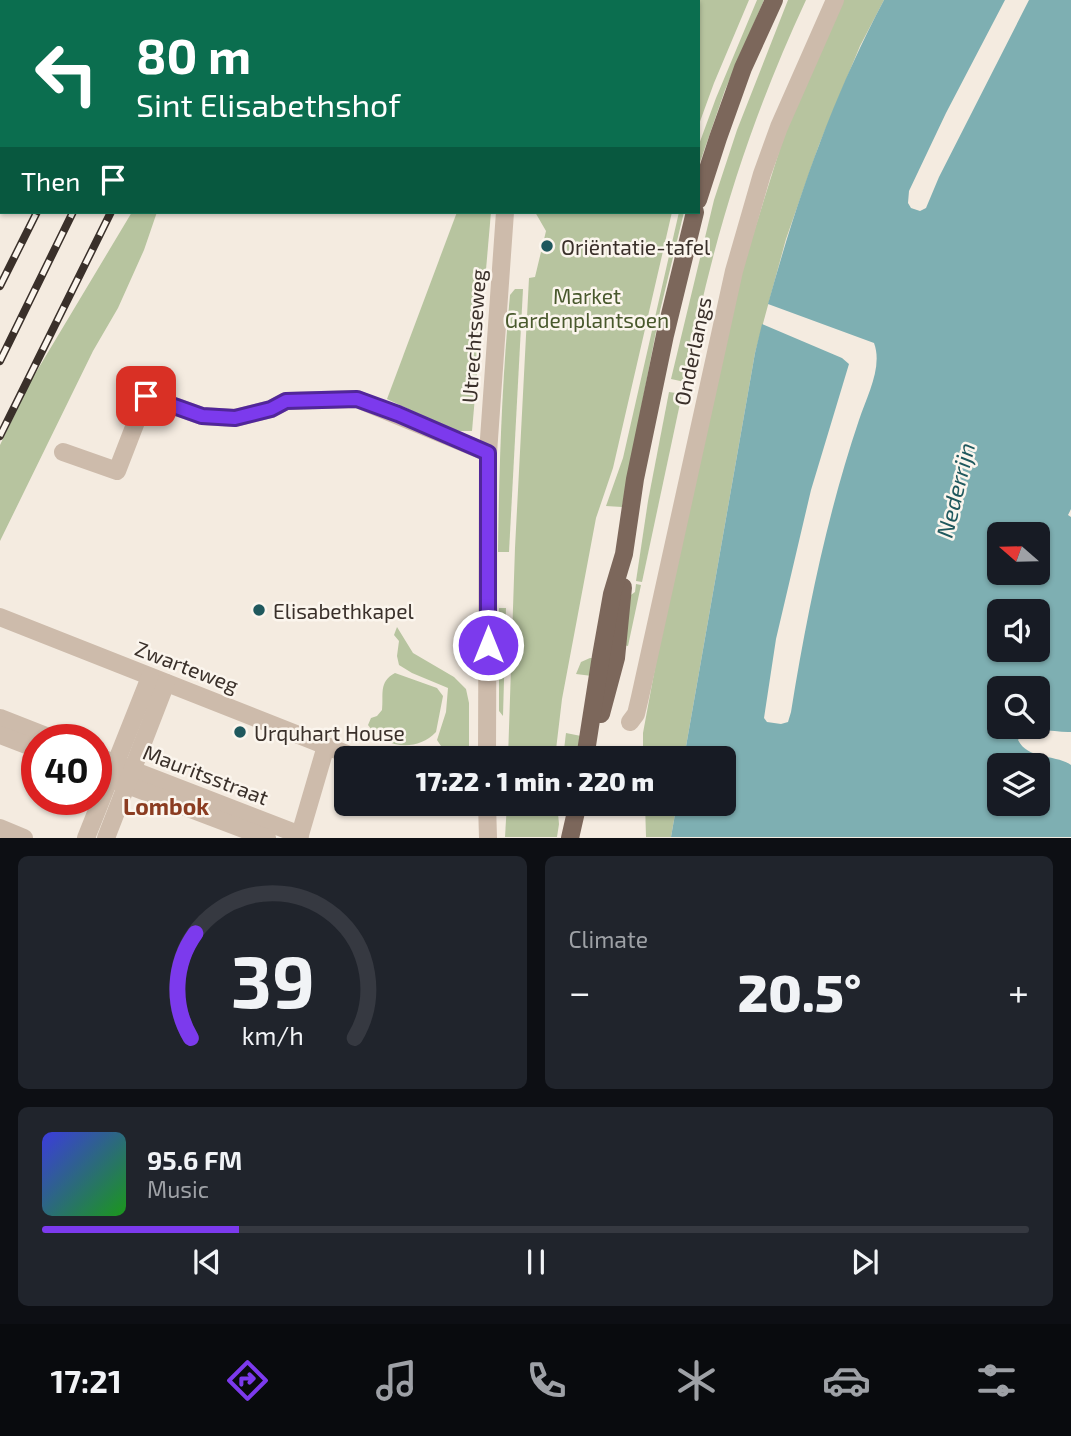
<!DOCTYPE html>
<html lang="en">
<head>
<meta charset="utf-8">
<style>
  :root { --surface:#171b24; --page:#20242c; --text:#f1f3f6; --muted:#9ea1a6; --line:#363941; --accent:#7c3aed }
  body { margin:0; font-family:"Exo 2",sans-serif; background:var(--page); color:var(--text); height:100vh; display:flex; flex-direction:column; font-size:26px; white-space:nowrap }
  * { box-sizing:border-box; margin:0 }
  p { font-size:23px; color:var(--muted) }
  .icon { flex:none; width:38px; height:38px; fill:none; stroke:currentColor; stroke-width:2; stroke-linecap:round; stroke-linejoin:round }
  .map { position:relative; height:838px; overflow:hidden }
  .panel { display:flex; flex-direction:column; gap:18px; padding:18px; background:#0d0f14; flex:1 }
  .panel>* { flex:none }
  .hud { position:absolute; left:0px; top:0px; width:700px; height:214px; box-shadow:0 2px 5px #0004; background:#0b6e4f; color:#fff; overflow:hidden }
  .needle { width:46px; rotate:290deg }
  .buttons { position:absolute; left:987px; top:522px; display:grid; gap:14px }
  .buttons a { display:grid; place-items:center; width:63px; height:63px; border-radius:10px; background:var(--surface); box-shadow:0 2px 5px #0004; font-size:35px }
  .speed { position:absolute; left:21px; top:724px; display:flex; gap:14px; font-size:35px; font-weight:700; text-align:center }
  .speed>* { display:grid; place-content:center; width:91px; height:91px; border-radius:50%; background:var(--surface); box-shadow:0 2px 5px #0004; line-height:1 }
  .speed .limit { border:10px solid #d22; background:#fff; color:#111 }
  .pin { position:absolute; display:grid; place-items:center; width:60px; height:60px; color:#fff; margin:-30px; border-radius:14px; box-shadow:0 4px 10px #0006 }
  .me { position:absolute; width:77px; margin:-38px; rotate:0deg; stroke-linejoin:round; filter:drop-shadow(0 0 5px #0008) }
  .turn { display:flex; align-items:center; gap:24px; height:147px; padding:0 21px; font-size:32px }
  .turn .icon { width:91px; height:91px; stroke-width:2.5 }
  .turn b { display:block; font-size:49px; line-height:60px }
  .then { display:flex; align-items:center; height:66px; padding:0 21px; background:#0003; gap:14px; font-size:26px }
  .big { font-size:52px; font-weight:800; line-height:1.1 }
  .panel .card { flex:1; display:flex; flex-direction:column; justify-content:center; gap:10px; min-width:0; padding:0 24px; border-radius:10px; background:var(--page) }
  .panel .dial { align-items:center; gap:0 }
  .dial svg { height:182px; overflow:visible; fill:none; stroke:var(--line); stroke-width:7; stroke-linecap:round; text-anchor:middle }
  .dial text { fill:var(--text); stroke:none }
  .song { display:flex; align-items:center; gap:21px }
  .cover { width:84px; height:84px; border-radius:10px; background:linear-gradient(135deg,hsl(240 70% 55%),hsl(120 70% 35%)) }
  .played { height:7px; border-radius:4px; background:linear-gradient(90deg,var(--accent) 20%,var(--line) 20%) }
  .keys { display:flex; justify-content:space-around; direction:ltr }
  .heat { display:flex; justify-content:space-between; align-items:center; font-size:38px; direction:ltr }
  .panel .tiles { flex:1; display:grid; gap:18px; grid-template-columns:1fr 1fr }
  .card:last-child { grid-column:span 2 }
  .trip { position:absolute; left:334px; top:746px; width:402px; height:70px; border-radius:10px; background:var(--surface); box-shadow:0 2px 5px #0004; font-weight:800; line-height:70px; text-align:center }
  .tabs { display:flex; height:112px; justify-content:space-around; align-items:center; background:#090b0e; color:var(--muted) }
  .tabs .icon { width:49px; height:49px }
  .tabs .active { color:var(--accent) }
  .tabs b { font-size:32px; color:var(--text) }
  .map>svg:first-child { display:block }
  .green { fill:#b7c49f }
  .water { fill:#7eafb2; fill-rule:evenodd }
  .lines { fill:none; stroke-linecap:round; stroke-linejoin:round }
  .minor { stroke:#cdbbab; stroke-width:18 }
  .major { stroke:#7c675b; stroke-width:18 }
  .rail-casing { stroke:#3a302a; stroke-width:8 }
  .rail { stroke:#fbf5ed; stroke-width:5; stroke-dasharray:16; stroke-linecap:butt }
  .route-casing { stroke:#51269a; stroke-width:18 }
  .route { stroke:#7c3aed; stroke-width:12 }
  .poi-dot { fill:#1f585d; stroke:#fbf5ed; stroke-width:2.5 }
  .labels { text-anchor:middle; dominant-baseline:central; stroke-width:5; stroke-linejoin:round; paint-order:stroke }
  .poi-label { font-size:21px; fill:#3a302a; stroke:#fbf5ed; text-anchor:start }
  .park-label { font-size:21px; fill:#49592d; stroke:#fbf5ed }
  .street-label { font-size:21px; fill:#3a302a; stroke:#fbf5ed }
  .water-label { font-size:23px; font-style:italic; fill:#1f585d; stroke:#fbf5ed }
  .neighbourhood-label { font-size:23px; font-weight:bold; fill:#8b3c21; stroke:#fbf5ed }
</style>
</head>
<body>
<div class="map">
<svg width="1071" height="838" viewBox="0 0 1071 838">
  <rect width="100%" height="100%" fill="#f4ebe0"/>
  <g class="green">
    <path d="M 594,0 L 749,0 L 714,83 L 698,127 L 698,2 Z"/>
    <path d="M 757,0 L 764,0 L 725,90 L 698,168 L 698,147 L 716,98 Z"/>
    <path d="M 788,0 L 806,0 C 747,127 711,245 685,382 L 671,379 L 714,200 L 737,130 Z"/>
    <path d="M 840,0 L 884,0 L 860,46 L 819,145 L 786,239 L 755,353 L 684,758 L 643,758 L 643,733 L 674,565 L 737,286 L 783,139 Z"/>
    <path d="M 132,212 L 157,212 L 144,250 L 118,308 L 93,351 L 0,541 L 0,445 L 32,379 Z"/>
    <path d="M 457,212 L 491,212 L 472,431 L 455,431 L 387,399 Z"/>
    <path d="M 535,212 L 672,212 L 613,468 L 596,518 L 562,699 L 555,758 L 508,758 L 515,548 L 529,278 L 535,277 L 546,231 Z"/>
    <path d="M 679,212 L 684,212 L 660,311 L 622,507 L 606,506 L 623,458 Z"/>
    <path d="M 515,289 L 523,289 L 509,552 L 498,552 C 499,466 502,381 510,295 Z"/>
    <path d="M 669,392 L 682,394 L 642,582 L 636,581 L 648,501 Z"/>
    <path d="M 636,584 L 641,585 L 628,646 L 623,645 L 628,597 L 635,592 Z"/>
    <path d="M 499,608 L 506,608 L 503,716 L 499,711 Z"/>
    <path d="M 397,627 L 413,653 L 454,677 L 466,689 L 469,703 L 469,758 L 449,758 L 437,740 L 446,712 L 448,688 L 412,673 L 399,665 L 397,656 L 399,641 L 394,635 Z"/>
    <path d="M 590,658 L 595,658 L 592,676 L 576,674 L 581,662 Z"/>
    <path d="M 395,673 L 437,688 L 443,696 L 436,732 C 416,753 383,748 368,725 L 371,718 L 377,716 L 382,710 C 384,695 378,682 395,673 Z"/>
    <path d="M 566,733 L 581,736 L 577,758 L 563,758 Z"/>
    <path d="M 507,803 L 557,803 L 559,824 L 557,837 L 505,837 Z"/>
    <path d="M 645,803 L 677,803 L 671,837 L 646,837 Z"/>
  </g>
  <path class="water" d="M 884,0 L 1005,0 L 946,113 L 909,191 L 908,203 L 911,208 L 920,211 L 926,208 L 939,177 L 1029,0 L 1071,0 L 1071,509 L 1068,515 L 1071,517 L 1071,732 C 1054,733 1028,724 1018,740 C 1028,760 1055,754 1071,765 L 1071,837 L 671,837 L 677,803 L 724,803 L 724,758 L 684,758 L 755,353 L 762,324 L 842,358 L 849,364 L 811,490 L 776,639 L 764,718 L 767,722 L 781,724 L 788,722 L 791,712 C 807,613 827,515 859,420 C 867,396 883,367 874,343 L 768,304 C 797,199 833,96 884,0 ZM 999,534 L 1038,534 L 1038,572 L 999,572 ZM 999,611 L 1038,611 L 1038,649 L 999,649 ZM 999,688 L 1038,688 L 1038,726 L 999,726 ZM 999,765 L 1038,765 L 1038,803 L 999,803 Z"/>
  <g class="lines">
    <g class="minor">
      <path d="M 510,0 L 510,2"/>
      <path d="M 63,452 L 117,471 L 146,396 L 202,416 L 235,418 L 271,409 L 286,401 L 357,399 L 488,453"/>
      <path d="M 0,617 L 357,758"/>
      <path d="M 0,718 L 56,740"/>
      <path d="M 630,722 L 636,714 L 640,697 L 734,271 L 762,174 L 779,127 L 835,0"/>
      <path d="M 0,735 L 37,749"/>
      <path d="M 96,756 L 300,835"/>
      <path d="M 487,758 L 488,453 L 505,212"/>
      <path d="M 96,773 L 267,838"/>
      <path d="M 487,803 L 488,838"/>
      <path d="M 0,828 L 24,838"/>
      <path d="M 86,838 L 150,677"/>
      <path d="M 106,838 L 166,683"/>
      <path d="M 299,838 L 326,746"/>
    </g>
    <g class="major">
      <path d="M 698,200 L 718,138 L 743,68 L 774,0"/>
      <path d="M 601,714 L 616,658 L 623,587"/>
      <path d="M 585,758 L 601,656 L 612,594 L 624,554 L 635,479 L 665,335 L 695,212"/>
      <path d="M 570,838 L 578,803"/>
    </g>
    <g class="rail-casing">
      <g id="rail">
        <path d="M 140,2 L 141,0"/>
        <path d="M 165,2 L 166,0"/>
        <path d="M 177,2 L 177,0"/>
        <path d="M 202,2 L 203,0"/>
        <path d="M 215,2 L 216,0"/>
        <path d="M 0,286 L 37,212"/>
        <path d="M 0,361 L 73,212"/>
        <path d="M 0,436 L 111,212"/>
      </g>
    </g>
    <use href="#rail" class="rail"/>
  </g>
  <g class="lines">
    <g class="route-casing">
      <path id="route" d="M 146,396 L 202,416 L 235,418 L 271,409 L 286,401 L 357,399 L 398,414 L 488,453 L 488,645"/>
    </g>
    <use href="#route" class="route"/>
  </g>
  <g class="poi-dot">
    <circle cx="547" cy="246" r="7"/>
    <circle cx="259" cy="610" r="7"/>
    <circle cx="240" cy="732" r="7"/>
  </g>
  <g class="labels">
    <g class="poi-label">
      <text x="561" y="246">Oriëntatie-tafel</text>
      <text x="273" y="610">Elisabethkapel</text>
      <text x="254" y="732">Urquhart House</text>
    </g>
    <g class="park-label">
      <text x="587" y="295">Market<tspan x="587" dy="24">Gardenplantsoen</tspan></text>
    </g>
    <g class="street-label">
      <text transform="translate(473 336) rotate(-86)">Utrechtseweg</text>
      <text transform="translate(692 351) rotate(-78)">Onderlangs</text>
      <text transform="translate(187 666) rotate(21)">Zwarteweg</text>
      <text transform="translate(206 774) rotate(21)">Mauritsstraat</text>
    </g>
    <g class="water-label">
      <text transform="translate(955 490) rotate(-76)">Nederrijn</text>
    </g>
    <g class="neighbourhood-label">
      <text x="166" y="806">Lombok</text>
    </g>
  </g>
</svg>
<div class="buttons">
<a><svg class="needle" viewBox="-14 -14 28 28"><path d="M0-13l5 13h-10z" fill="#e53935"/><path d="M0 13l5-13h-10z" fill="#9ea1a6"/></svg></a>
<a><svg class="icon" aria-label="sound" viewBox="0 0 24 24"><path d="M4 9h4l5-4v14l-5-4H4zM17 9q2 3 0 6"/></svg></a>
<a><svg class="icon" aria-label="search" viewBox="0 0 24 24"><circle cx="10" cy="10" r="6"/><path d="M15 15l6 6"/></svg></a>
<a><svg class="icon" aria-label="layers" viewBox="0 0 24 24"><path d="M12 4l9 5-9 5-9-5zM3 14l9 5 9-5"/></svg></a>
</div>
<div class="speed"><div class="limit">40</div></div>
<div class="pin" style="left:146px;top:396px;background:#d93025"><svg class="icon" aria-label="arrive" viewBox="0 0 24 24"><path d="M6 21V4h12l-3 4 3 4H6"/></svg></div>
<svg class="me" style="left:488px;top:645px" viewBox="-20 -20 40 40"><circle r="17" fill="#7c3aed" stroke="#fff" stroke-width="3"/><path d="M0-11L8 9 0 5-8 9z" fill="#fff"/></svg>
<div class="trip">17:22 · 1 min · 220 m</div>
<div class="hud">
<div class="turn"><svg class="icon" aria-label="left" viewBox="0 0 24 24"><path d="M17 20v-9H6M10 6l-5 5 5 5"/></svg><div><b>80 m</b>Sint Elisabethshof</div></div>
<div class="then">Then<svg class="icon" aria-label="arrive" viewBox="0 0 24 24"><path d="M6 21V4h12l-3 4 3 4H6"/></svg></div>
</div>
</div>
<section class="panel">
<div class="tiles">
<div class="card dial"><svg viewBox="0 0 100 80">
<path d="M14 69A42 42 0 1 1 86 69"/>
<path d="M14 69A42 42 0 0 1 16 23" stroke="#7c3aed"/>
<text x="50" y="56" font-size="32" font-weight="700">39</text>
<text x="50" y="72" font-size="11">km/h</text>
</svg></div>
<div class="card"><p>Climate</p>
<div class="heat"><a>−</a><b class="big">20.5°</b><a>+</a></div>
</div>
<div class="card">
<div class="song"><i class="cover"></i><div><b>95.6 FM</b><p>Music</p></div></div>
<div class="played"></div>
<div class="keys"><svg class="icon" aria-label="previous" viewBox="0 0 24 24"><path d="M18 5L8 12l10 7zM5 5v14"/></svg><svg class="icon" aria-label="pause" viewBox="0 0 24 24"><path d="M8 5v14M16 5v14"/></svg><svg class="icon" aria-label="next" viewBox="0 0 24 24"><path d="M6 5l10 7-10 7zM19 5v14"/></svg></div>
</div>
</div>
</section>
<nav class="tabs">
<b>17:21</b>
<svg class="icon active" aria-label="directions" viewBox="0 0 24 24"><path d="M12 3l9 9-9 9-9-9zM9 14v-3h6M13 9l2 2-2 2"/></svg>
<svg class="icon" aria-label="music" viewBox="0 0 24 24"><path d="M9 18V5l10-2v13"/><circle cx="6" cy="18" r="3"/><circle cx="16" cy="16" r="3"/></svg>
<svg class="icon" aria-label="phone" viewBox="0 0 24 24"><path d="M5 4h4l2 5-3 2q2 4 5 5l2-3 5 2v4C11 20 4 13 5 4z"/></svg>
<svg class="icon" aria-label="climate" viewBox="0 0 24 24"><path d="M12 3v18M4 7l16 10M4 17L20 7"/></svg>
<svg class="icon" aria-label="car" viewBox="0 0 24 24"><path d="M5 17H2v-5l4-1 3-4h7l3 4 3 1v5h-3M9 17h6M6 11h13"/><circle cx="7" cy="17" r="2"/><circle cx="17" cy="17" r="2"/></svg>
<svg class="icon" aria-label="filters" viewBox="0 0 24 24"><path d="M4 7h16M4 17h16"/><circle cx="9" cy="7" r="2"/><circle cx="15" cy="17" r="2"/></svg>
</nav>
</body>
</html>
